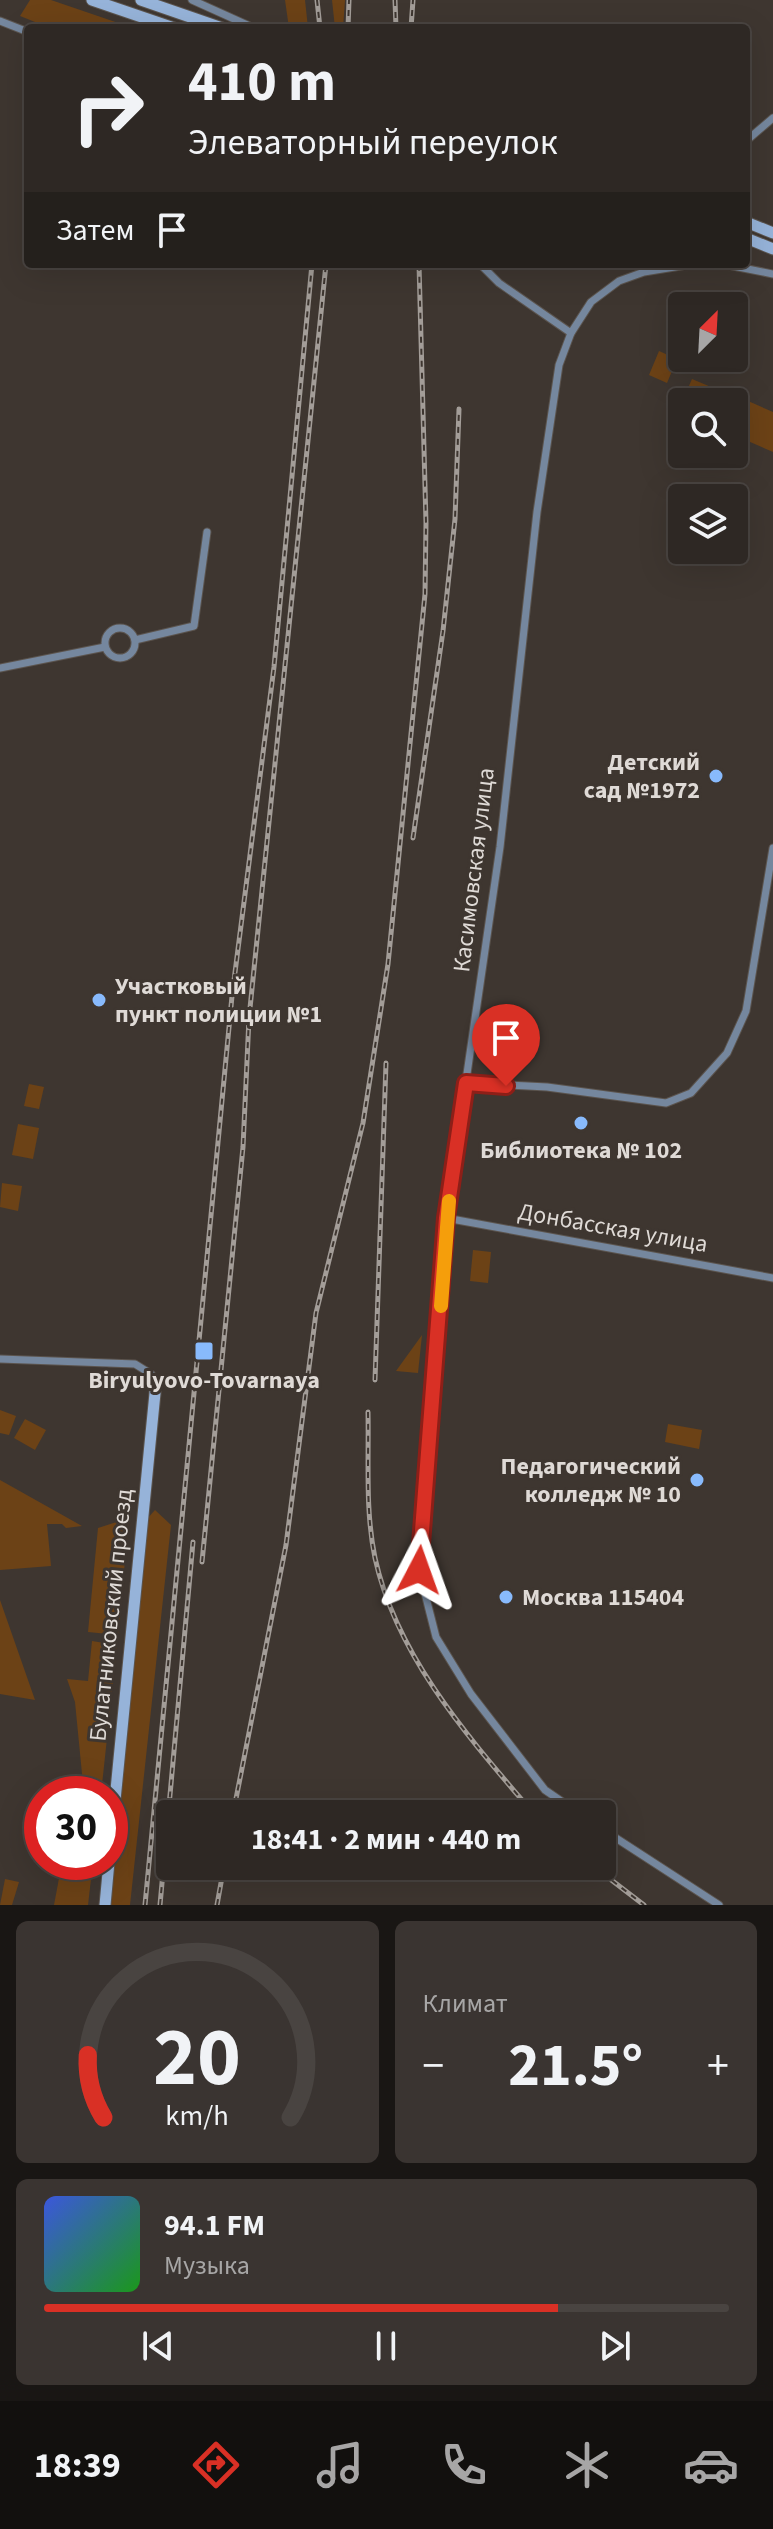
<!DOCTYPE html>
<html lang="ru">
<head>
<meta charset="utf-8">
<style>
  :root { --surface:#2e2824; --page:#3a3431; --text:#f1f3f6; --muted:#a7a6a6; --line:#494441; --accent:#d93025 }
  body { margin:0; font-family:"Source Sans 3",sans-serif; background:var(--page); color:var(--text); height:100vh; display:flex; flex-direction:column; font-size:30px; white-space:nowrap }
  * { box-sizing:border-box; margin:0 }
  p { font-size:26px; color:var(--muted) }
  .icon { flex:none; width:44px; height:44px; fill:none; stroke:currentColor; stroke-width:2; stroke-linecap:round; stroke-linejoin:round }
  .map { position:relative; height:1905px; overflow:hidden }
  .drawer { display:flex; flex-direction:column; gap:16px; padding:16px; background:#191614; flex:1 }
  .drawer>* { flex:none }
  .top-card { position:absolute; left:24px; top:24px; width:726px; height:244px; border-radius:8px; box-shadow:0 8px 32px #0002,0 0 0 2px var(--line); background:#2e2824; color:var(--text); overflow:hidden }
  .needle { width:52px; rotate:24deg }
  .buttons { position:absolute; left:668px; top:292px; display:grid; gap:16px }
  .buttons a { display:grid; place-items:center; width:80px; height:80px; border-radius:8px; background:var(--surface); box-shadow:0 8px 32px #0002,0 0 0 2px var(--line); font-size:40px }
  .speed { position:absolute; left:24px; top:1776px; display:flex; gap:16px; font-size:40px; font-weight:700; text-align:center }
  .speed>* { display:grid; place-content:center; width:104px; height:104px; border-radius:50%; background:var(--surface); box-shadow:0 8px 32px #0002,0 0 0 2px var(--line); line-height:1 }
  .speed .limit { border:12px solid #d22; background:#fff; color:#111 }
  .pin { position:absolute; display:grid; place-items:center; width:68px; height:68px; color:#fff; margin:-82px -34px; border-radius:50% 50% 50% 0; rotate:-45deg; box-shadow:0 0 8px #0007 }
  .pin .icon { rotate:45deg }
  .me { position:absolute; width:88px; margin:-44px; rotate:4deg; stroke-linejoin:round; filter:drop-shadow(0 0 6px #0008) }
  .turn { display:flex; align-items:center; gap:28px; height:168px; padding:0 32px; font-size:36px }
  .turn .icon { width:104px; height:104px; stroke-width:2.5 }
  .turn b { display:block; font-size:56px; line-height:68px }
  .then { display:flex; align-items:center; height:76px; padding:0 32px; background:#0003; gap:16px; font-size:30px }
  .big { font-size:60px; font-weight:700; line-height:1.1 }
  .drawer .tile { flex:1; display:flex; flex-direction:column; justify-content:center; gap:12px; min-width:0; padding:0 28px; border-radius:12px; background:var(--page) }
  .drawer .dial { align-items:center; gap:0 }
  .dial svg { height:208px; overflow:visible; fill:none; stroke:var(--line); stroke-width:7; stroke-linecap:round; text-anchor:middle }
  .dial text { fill:var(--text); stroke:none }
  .song { display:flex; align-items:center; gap:24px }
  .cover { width:96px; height:96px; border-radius:12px; background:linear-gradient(135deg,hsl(230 70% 55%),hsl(120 70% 35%)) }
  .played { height:8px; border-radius:4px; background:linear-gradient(90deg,var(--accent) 75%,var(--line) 75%) }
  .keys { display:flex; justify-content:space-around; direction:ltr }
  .heat { display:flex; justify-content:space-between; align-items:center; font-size:44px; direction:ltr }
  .drawer .tiles { flex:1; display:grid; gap:16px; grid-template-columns:1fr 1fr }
  .tile:last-child { grid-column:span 2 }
  .trip { position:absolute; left:156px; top:1800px; width:460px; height:80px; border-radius:8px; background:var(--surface); box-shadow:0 8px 32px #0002,0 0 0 2px var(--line); font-weight:700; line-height:80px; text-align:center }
  .tab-bar { display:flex; height:128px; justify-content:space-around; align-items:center; background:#12100e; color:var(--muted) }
  .tab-bar .icon { width:56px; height:56px }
  .tab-bar .on { color:var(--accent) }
  .tab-bar b { font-size:36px; color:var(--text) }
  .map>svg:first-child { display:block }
  .green { fill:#6c4216 }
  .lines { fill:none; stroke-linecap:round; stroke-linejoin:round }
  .street-casing { stroke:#5b544e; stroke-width:9 }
  .secondary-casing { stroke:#5b544e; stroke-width:13 }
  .street { stroke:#75879e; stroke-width:7 }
  .secondary { stroke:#96b3d9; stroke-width:11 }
  .rail-casing { stroke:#a39d98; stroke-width:5 }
  .rail { stroke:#3e3630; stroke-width:2; stroke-dasharray:6; stroke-linecap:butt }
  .route-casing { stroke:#8d1f18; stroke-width:20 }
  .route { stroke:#d93025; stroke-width:14 }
  .slow { stroke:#f59e0b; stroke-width:14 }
  .poi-dot { fill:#88bafc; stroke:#3e3630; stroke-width:3 }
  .labels { text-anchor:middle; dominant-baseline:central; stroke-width:6; stroke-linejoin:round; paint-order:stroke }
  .poi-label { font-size:24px; font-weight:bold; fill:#dfdad6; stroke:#3e3630; text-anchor:end }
  .street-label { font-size:24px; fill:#dfdad6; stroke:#3e3630 }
</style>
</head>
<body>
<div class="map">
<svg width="773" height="1905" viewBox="0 0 773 1905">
  <rect width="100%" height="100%" fill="#3e3630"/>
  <g class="green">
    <path d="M 30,0 L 51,0 L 133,28 L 50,28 L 20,16 Z"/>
    <path d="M 285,0 L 305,0 L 308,28 L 289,28 Z"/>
    <path d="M 332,0 L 345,0 L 343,28 L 335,28 Z"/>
    <path d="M 659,351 L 677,359 L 667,383 L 649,375 Z"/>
    <path d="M 692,379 L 711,387 L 705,402 L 682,402 Z"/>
    <path d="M 730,393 L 773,412 L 773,452 L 734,435 L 734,402 L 726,402 Z"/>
    <path d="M 29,1084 L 44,1087 L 39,1109 L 24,1106 Z"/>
    <path d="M 18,1124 L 39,1128 L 33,1159 L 12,1155 Z"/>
    <path d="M 2,1183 L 22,1186 L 18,1211 L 0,1207 Z"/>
    <path d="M 473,1250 L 491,1252 L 488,1283 L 470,1281 Z"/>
    <path d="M 422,1335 L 418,1373 L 396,1371 Z"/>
    <path d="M 0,1410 L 16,1416 L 9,1435 L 0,1433 Z"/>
    <path d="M 25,1419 L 46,1430 L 35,1450 L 14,1438 Z"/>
    <path d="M 668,1424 L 702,1430 L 699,1449 L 665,1442 Z"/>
    <path d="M 0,1480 L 82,1526 L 66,1528 L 62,1524 L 47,1524 L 51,1566 L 0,1570 Z"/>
    <path d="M 155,1510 L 171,1525 L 130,1905 L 109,1905 L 147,1519 Z"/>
    <path d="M 129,1518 L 118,1635 L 88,1632 L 98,1528 Z"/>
    <path d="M 0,1600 L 35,1700 L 0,1694 Z"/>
    <path d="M 92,1641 L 117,1645 L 101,1794 L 84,1794 L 75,1702 L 67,1679 L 88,1681 Z"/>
    <path d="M 62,1862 L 93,1862 L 88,1905 L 54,1905 Z"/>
    <path d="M 5,1879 L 19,1882 L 12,1905 L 0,1905 Z"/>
  </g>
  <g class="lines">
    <g class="street-casing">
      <g id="street">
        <path d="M 192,0 L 254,28"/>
        <path d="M 0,21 L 28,32"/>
        <path d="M 746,141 L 773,118"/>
        <path d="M 480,264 L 499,283 L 571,333"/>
        <circle cx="120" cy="643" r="15"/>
        <path d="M 135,640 L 194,626 L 207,532"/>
        <path d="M 0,668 L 105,647"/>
        <path d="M 466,1083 L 547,1087 L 666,1103 L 691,1093 L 727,1053 L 746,1011 L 773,848"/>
        <path d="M 446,1218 L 773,1278"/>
        <path d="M 0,1359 L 135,1364 L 151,1374 L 156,1383"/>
        <path d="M 580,1814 L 545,1790 L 471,1694 L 436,1637 L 419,1570 L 446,1218 L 500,847 L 537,512 L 559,365 L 571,333 L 591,302 L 619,281 L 644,272 L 693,264 L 723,264 L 773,274"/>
        <path d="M 602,1829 L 719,1905"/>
      </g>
    </g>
    <g class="secondary-casing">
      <g id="secondary">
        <path d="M 92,0 L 174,28"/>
        <path d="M 141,0 L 222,28"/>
        <path d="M 746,222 L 773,233"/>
        <path d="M 746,238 L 773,249"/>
        <path d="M 110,1851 L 156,1383"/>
        <path d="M 105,1905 L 109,1862"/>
      </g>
    </g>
    <use href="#street" class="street"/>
    <use href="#secondary" class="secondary"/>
    <g class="rail-casing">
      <g id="rail">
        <path d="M 317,0 L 320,28"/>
        <path d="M 395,0 L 396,28"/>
        <path d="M 348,28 L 349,0"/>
        <path d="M 411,28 L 413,0"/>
        <path d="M 413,838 L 443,631 L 455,519 L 459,409"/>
        <path d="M 375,1380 L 386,1063"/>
        <path d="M 368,1412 C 369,1460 365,1510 375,1558 C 397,1658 470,1739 534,1814"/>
        <path d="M 202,1562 L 243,1147 L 249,1018 L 326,264"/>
        <path d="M 233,1814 L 286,1545 L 316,1313 L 363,1123 L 388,964 L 425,594 L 426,523 L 419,264"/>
        <path d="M 593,1866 L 644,1905"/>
        <path d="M 145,1905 L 232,996 L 274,667 L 312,264"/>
        <path d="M 160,1905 L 193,1542"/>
        <path d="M 217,1905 L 224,1866"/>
      </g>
    </g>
    <use href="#rail" class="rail"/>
  </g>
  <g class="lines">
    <g class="route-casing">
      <path id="route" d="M 419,1570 L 446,1218 L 466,1083 L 506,1086"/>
    </g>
    <use href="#route" class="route"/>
    <path class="slow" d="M 441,1306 L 449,1201"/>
  </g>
  <g class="poi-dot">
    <circle cx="716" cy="776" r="8"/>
    <circle cx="99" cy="1000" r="8"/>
    <circle cx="581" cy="1123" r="8"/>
    <rect x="194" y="1341" width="20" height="20" rx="4"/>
    <circle cx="697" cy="1480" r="8"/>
    <circle cx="506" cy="1597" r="8"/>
  </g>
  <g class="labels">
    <g class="poi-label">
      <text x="700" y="762">Детский<tspan x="700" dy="28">сад №1972</tspan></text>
      <text x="115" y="986" text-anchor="start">Участковый<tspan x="115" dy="28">пункт полиции №1</tspan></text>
      <text x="581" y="1150" text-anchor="middle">Библиотека № 102</text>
      <text x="204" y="1380" text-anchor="middle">Biryulyovo-Tovarnaya</text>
      <text x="681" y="1466">Педагогический<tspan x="681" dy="28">колледж № 10</tspan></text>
      <text x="522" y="1597" text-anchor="start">Москва 115404</text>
    </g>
    <g class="street-label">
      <text transform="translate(474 870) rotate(-83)">Касимовская улица</text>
      <text transform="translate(613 1228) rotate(10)">Донбасская улица</text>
      <text transform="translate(111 1615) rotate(-84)">Булатниковский проезд</text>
    </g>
  </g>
</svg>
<div class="buttons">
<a><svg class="needle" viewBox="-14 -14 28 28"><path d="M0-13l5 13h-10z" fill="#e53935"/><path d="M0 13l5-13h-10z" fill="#a7a6a6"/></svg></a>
<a><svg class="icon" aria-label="search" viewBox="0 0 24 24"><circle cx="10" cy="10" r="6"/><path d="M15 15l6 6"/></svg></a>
<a><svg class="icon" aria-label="layers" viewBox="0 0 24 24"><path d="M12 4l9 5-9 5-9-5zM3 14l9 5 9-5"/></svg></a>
</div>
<div class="speed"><div class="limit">30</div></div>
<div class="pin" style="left:506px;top:1086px;background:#d93025"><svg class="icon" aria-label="arrive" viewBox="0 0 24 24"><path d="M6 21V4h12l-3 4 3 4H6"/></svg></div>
<svg class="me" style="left:419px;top:1570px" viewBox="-20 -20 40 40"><path d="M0-17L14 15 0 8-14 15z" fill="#d93025" stroke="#fff" stroke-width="4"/></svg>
<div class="trip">18:41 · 2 мин · 440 m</div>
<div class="top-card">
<div class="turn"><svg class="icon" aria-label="right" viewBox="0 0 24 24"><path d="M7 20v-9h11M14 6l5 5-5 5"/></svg><div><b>410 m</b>Элеваторный переулок</div></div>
<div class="then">Затем<svg class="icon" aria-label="arrive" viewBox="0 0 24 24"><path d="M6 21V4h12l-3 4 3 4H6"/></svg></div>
</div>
</div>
<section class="drawer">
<div class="tiles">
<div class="tile dial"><svg viewBox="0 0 100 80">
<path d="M14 69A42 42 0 1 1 86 69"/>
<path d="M14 69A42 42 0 0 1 8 45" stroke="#d93025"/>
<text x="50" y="56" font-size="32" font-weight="700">20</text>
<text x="50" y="72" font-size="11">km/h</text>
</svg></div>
<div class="tile"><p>Климат</p>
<div class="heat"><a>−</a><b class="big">21.5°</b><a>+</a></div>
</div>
<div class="tile">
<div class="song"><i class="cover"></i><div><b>94.1 FM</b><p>Музыка</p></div></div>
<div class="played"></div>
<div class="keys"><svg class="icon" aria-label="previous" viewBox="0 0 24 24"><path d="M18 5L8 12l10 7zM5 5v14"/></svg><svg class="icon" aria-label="pause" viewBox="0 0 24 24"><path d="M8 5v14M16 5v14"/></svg><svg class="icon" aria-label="next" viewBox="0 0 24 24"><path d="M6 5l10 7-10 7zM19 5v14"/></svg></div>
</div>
</div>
</section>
<nav class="tab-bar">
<b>18:39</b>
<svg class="icon on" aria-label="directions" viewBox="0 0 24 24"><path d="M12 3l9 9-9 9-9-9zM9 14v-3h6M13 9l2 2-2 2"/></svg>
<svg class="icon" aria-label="music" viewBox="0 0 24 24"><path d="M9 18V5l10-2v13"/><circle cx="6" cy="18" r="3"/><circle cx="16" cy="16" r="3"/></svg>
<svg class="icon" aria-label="phone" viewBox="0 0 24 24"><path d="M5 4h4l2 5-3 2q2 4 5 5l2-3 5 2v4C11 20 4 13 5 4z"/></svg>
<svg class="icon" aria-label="climate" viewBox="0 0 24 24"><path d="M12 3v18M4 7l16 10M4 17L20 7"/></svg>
<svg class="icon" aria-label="car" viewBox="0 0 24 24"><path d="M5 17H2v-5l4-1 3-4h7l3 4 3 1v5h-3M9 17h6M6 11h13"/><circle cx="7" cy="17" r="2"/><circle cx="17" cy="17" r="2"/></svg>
</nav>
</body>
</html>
